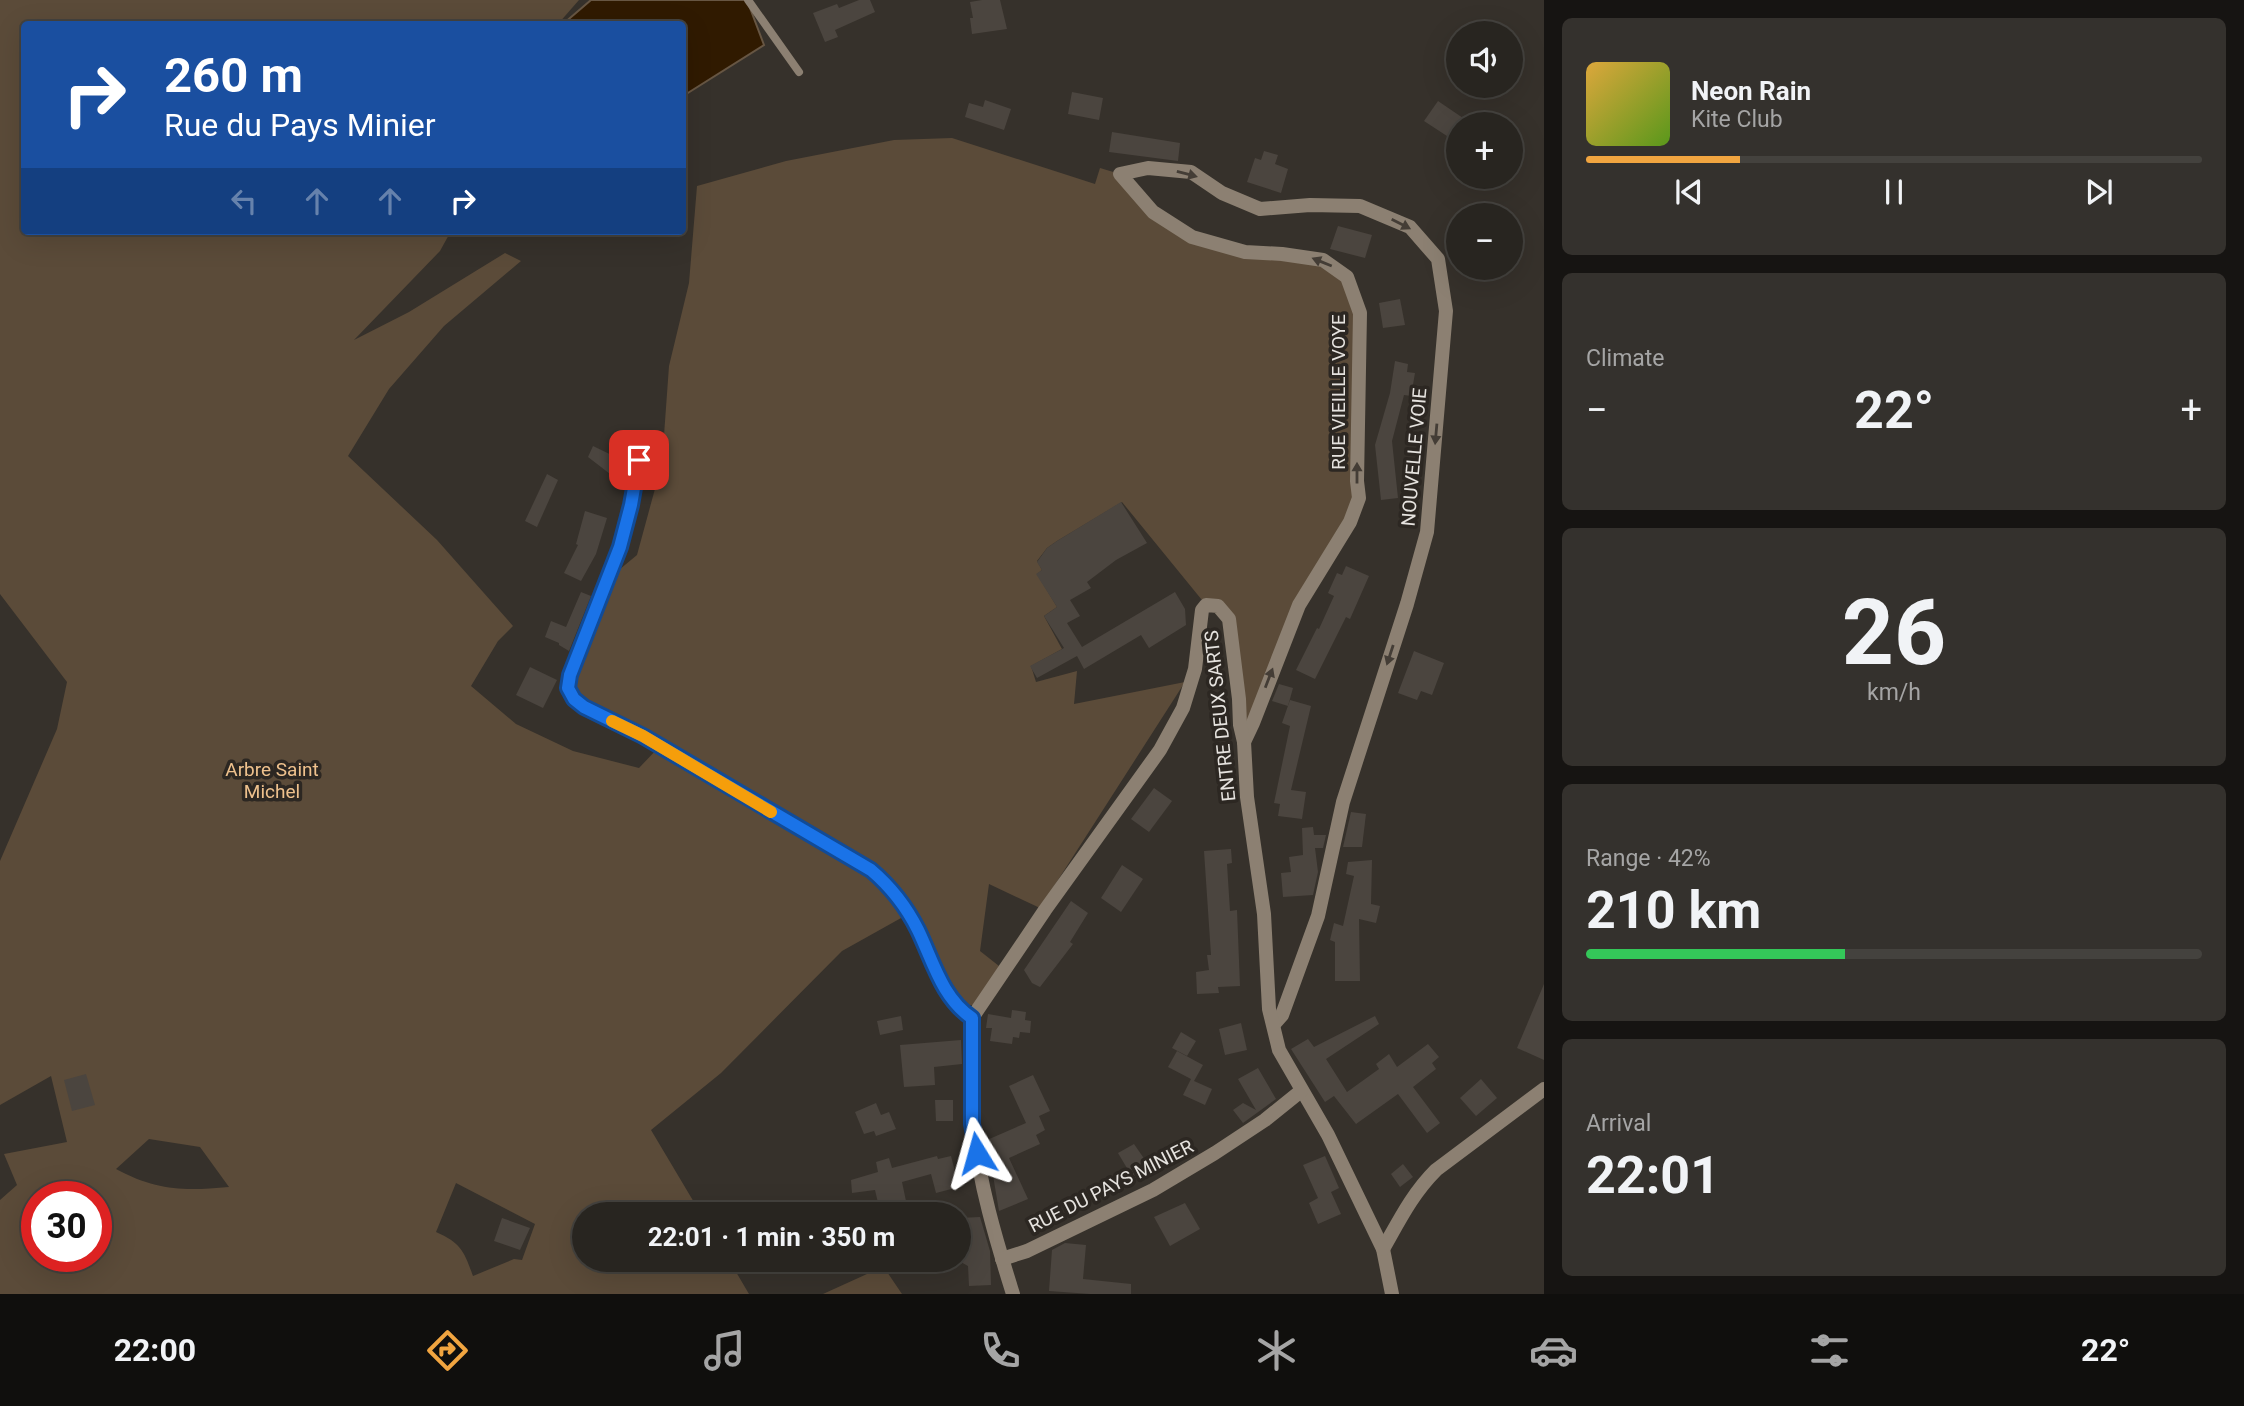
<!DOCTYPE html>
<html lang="en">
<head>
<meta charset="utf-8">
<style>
  :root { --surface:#282520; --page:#34312d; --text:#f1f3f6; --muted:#a5a5a5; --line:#44423e; --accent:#f1a540 }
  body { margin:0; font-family:Roboto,sans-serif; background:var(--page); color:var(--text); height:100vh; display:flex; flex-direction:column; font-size:26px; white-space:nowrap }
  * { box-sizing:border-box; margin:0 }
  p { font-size:23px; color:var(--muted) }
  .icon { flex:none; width:38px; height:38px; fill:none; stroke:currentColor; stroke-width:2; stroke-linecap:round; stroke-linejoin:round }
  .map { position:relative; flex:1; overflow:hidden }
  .details { display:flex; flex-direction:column; gap:18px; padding:18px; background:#161412; width:700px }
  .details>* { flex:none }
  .hud { position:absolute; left:21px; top:21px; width:665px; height:214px; border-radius:7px; box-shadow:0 7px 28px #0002,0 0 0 2px var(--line); background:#1a4fa0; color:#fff; overflow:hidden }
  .tools { position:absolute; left:1446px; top:21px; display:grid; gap:14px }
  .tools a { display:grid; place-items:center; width:77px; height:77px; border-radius:50%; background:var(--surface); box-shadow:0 7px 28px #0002,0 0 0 2px var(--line); font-size:35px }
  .speed { position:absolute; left:21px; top:1181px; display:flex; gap:14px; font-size:35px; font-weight:700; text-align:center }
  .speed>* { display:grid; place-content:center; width:91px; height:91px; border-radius:50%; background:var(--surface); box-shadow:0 7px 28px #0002,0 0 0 2px var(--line); line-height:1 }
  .speed .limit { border:10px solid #d22; background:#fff; color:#111 }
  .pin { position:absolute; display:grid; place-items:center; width:60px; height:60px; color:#fff; margin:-30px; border-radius:14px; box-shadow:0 4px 10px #0006 }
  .me { position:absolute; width:77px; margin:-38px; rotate:352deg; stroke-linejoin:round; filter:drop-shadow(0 0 5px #0008) }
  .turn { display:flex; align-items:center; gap:24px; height:147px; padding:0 28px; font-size:32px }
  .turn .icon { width:91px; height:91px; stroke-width:2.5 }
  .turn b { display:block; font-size:49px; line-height:60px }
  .lanes { display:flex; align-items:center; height:66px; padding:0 28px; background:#0003; justify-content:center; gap:35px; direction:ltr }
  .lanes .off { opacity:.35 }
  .big { font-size:52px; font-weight:700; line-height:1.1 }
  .details .widget { flex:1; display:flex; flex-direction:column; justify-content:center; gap:10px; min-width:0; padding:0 24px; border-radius:10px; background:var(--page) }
  .details .dial { align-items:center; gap:0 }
  .dial b { font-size:91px; line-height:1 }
  .song { display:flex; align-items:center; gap:21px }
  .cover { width:84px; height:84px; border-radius:10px; background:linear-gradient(135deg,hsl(40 70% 55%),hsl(90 70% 35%)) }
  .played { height:7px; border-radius:4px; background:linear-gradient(90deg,var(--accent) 25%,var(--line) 25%) }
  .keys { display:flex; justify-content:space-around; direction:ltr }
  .heat { display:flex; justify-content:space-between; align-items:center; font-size:38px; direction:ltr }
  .charge { height:10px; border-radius:5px; background:linear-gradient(90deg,#34c759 42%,var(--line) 0) }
  .trip { position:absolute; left:572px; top:1202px; width:399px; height:70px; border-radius:35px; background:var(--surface); box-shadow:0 7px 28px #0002,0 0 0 2px var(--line); font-weight:700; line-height:70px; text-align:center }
  .menu { display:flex; height:112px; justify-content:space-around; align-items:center; background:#100f0d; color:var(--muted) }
  .menu .icon { width:49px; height:49px }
  .menu .active { color:var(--accent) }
  .menu b { font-size:32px; color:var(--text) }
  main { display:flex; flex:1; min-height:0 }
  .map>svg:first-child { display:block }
  .green { fill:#5b4b39; fill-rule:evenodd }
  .water { fill:#301a00; stroke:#675643; stroke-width:2 }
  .building { fill:#4b453f }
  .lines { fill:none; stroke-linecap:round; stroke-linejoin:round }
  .service { stroke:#8c8072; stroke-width:8 }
  .minor { stroke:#8c8072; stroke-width:14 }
  .oneway { fill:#443d36 }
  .route-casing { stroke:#114b97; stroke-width:18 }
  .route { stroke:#1a73e8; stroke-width:12 }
  .slow { stroke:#f59e0b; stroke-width:12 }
  .labels { text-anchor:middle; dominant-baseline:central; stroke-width:7; stroke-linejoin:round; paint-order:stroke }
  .street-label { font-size:19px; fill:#e6e3df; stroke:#2c2722 }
  .park-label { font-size:19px; fill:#eec18d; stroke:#2c2722 }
</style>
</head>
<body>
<main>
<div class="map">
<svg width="1544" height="1294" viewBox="0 0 1544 1294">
  <rect width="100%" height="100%" fill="#36312b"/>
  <g class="green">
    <path d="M 0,0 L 579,0 L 558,24 L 24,24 L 24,231 L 451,231 L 440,251 L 354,340 L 409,312 L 505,253 L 521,261 L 444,326 L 389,389 L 348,456 L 437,540 L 513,626 L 498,641 L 471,686 L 516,724 L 573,751 L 639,768 L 659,747 L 584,707 L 568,688 L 608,579 L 637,555 L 662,463 L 669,366 L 689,283 L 697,186 L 786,161 L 894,140 L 952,138 L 1095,184 L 1100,168 L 1120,174 L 1153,212 L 1192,237 L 1323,260 L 1347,277 L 1360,313 L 1359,498 L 1299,605 L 1244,742 L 1229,619 L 1206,605 L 1122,502 L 1057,541 L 1047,548 L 1037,561 L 1042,570 L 1037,574 L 1057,607 L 1044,616 L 1062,649 L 1031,666 L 1036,682 L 1077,671 L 1074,704 L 1185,682 L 1040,908 L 989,884 L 980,951 L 999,966 L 976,1005 L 963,1005 L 910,913 L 842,951 L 721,1073 L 651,1130 L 701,1214 L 584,1214 L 584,1260 L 729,1260 L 749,1294 L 0,1294 L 0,1200 L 17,1185 L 4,1154 L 67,1142 L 51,1076 L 0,1105 L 0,861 L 57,729 L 67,682 L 0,594 ZM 149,1139 L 200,1147 L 229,1187 C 184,1191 157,1191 116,1169 ZM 456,1183 L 535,1224 L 522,1260 L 514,1259 L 473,1276 C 464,1251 461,1243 436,1232 ZM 37,1197 L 96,1197 L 96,1256 L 37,1256 Z"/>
    <path d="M 883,1266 L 902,1294 L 823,1294 L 878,1269 Z"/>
  </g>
  <path class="water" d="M 591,0 L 747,0 L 764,45 L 683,96 L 682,24 L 563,24 Z"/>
  <g class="building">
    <path d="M 859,0 L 870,0 L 875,12 L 835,30 L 838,37 L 825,42 L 813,13 L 837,4 L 839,8 Z"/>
    <path d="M 982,0 L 1000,0 L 1007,29 L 972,34 L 970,18 L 973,18 L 970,2 Z"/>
    <path d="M 1072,92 L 1103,98 L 1099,120 L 1068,114 Z"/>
    <path d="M 985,100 L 1011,109 L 1004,130 L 965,117 L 969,103 L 983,107 Z"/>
    <path d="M 1438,101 L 1463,118 L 1450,138 L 1424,121 Z"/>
    <path d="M 1112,132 L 1180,143 L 1178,161 L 1109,152 Z"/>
    <path d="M 1264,151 L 1278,155 L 1275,164 L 1288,169 L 1281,193 L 1247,182 L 1255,158 L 1261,160 Z"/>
    <path d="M 1338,226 L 1372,235 L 1365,258 L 1330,249 Z"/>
    <path d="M 1400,299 L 1405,325 L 1383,328 L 1379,303 Z"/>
    <path d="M 1395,361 L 1408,364 L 1407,372 L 1415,373 L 1411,396 L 1404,395 L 1392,441 L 1398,498 L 1381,500 L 1375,445 L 1390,393 Z"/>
    <path d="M 624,445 L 632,446 L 626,479 L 614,477 L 588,457 L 593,446 L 622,460 Z"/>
    <path d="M 547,474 L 558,480 L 537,527 L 525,521 Z"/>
    <path d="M 1121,502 L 1147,543 L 1116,560 L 1087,582 L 1091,588 L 1070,600 L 1080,616 L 1067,623 L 1082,647 L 1175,592 L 1185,609 L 1186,625 L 1149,648 L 1141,635 L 1084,669 L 1077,656 L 1037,678 L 1030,666 L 1064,648 L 1044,616 L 1057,607 L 1036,574 L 1042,570 L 1037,562 L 1047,548 L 1057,541 Z"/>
    <path d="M 585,511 L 607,518 L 596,554 L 581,581 L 564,573 L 578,545 L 576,544 Z"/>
    <path d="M 1346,566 L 1369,576 L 1350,619 L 1346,617 L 1315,679 L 1296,670 L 1317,628 L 1319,629 L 1334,596 L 1328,593 L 1337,573 L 1342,575 Z"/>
    <path d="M 581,592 L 591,596 L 569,651 L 559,645 L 559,643 L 545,637 L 551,621 L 566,627 Z"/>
    <path d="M 1414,651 L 1444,663 L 1432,695 L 1421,691 L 1417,700 L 1398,693 Z"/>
    <path d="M 530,667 L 557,680 L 543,708 L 516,695 Z"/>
    <path d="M 1279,684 L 1293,688 L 1288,706 L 1272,701 Z"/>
    <path d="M 1290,700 L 1311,706 L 1291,790 L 1306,792 L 1302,819 L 1278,816 L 1280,804 L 1274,803 L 1290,726 L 1282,723 Z"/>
    <path d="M 1154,788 L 1172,801 L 1149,832 L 1131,819 Z"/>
    <path d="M 1351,812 L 1366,814 L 1362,847 L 1343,847 Z"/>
    <path d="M 1313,827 L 1314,835 L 1326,835 L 1323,848 L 1315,848 L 1318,872 L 1313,895 L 1283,897 L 1281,873 L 1291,872 L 1289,857 L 1303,855 L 1302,828 Z"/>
    <path d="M 1231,849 L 1232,863 L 1227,864 L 1230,911 L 1237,910 L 1240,986 L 1218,987 L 1219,993 L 1197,994 L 1196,972 L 1209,970 L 1207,955 L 1211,955 L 1204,851 Z"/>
    <path d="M 1372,860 L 1371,904 L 1380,906 L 1376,923 L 1359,919 L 1360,981 L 1335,981 L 1335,942 L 1330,940 L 1334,923 L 1343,926 L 1354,876 L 1346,874 L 1348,862 Z"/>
    <path d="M 1122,865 L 1143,879 L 1121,912 L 1101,898 Z"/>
    <path d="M 1071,901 L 1088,913 L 1070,942 L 1073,944 L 1040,987 L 1032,983 L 1024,970 Z"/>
    <path d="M 1544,984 L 1544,1060 L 1517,1048 Z"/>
    <path d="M 1012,1010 L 1026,1012 L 1025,1020 L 1031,1021 L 1030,1033 L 1020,1032 L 1019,1038 L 1013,1037 L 1012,1044 L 990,1041 L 992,1028 L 986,1028 L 988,1014 L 1011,1018 Z"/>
    <path d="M 901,1016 L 903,1030 L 880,1035 L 877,1021 Z"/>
    <path d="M 1375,1016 L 1379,1024 L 1326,1059 L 1347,1092 L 1379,1069 L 1376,1064 L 1389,1054 L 1397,1067 L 1428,1044 L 1439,1057 L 1432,1063 L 1436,1069 L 1413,1087 L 1440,1123 L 1427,1133 L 1398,1094 L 1356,1124 L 1334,1096 L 1325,1102 L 1291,1049 L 1308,1039 L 1314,1047 Z"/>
    <path d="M 1241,1023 L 1247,1050 L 1225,1055 L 1219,1029 Z"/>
    <path d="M 1181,1032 L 1196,1041 L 1187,1056 L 1172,1048 Z"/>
    <path d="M 961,1040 L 962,1064 L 934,1067 L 935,1085 L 904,1087 L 900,1045 Z"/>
    <path d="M 1177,1051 L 1203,1065 L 1194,1081 L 1212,1089 L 1205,1105 L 1183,1095 L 1191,1079 L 1168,1067 Z"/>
    <path d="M 1258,1068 L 1276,1099 L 1243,1123 L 1233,1110 L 1243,1103 L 1256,1110 L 1238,1079 Z"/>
    <path d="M 86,1074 L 95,1105 L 72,1111 L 64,1080 Z"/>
    <path d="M 1033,1075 L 1050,1111 L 1039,1116 L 1045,1130 L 1036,1135 L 1040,1144 L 1009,1158 L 1028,1199 L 999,1211 L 987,1140 L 1026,1123 L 1009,1086 Z"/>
    <path d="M 1481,1079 L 1497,1098 L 1476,1116 L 1460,1098 Z"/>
    <path d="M 935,1100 L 953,1100 L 953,1121 L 936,1121 Z"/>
    <path d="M 876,1103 L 881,1115 L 889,1112 L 896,1129 L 876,1136 L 874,1131 L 864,1134 L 855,1112 Z"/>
    <path d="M 1134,1144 L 1152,1170 L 1134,1180 L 1118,1153 Z"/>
    <path d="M 937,1156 L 938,1159 L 951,1156 L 959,1187 L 936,1193 L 931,1174 L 902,1182 L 906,1201 L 879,1207 L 875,1190 L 852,1193 L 851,1180 L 878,1172 L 876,1162 L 889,1158 L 892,1168 Z"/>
    <path d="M 1325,1156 L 1339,1188 L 1331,1192 L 1341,1214 L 1318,1224 L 1309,1203 L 1318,1198 L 1303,1165 Z"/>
    <path d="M 1403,1164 L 1413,1177 L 1400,1187 L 1391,1174 Z"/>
    <path d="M 1185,1203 L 1200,1229 L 1170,1246 L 1154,1217 Z"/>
    <path d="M 980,1217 L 990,1251 L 991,1285 L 969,1286 L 968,1266 L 959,1261 L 959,1218 Z"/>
    <path d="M 502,1218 L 530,1228 L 520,1250 L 494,1241 Z"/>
    <path d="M 1065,1243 L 1086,1245 L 1083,1279 L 1131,1284 L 1131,1294 L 1090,1294 L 1049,1291 L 1052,1250 Z"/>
  </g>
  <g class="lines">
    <path class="service" d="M 748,0 L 799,72"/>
    <g class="minor">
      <path d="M 643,437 L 631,505 L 620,547 L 570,675 L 568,688 L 574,699 L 584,707 L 643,736 L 871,870 C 891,887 906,906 918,930 C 933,961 942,998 972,1018"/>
      <path d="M 1244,742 L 1253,723 L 1299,605 L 1350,522 L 1359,498 L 1357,481 L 1360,313 L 1347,277 L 1323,260 L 1282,254 L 1245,252 L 1192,237 L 1153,212 L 1120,174 L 1148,168 L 1191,172 L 1222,193 L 1260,209 L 1310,205 L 1360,206 L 1410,227 L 1438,259 L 1446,311 L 1427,532 L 1407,604 L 1343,802 L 1318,916 L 1282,1015 L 1274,1024"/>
      <path d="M 972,1018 L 1045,910 L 1160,750 L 1183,708 L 1195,669 L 1202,610 L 1206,605 L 1218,606 L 1229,619 L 1239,699 L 1240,725 L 1244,742 L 1247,797 L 1264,914 L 1269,1009 L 1279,1050 L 1328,1135 L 1383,1249 L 1392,1294"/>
      <path d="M 972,1018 C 972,1053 969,1091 973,1126 C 979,1183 996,1240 1013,1294"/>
      <path d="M 1383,1249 C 1399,1221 1412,1194 1436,1170 L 1544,1089"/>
      <path d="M 1002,1259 L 1027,1251 L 1153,1190 L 1215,1153 L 1265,1120 L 1301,1091"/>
    </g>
  </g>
  <defs><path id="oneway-solid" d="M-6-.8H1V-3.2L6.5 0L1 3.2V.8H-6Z" transform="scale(1.75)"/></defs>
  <g class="oneway">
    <use href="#oneway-solid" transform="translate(1187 174) rotate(15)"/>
    <use href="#oneway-solid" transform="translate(1401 224) rotate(27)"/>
    <use href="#oneway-solid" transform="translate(1322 262) rotate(-158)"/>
    <use href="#oneway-solid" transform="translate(1436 434) rotate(95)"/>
    <use href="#oneway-solid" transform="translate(1357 473) rotate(-90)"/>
    <use href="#oneway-solid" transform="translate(1390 655) rotate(108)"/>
    <use href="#oneway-solid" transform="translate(1269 678) rotate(-69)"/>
  </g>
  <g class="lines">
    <g class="route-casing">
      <path id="route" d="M 639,460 L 631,505 L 620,547 L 570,675 L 568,688 L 574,699 L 584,707 L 643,736 L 871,870 C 891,887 906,906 918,930 C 933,961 942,998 972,1018 L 972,1124 L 977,1153"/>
    </g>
    <use href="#route" class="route"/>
    <path class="slow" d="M 612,721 L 643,736 L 771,812"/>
  </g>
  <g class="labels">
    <g class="street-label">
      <text transform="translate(1338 392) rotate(-90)">RUE VIEILLE VOYE</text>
      <text transform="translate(1414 457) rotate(-85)">NOUVELLE VOIE</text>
      <text transform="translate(1220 716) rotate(-96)">ENTRE DEUX SARTS</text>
      <text transform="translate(1111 1186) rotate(-27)">RUE DU PAYS MINIER</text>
    </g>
    <g class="park-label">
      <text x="272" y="769">Arbre Saint<tspan x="272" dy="22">Michel</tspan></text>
    </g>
  </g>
</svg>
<div class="tools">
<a><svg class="icon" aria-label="sound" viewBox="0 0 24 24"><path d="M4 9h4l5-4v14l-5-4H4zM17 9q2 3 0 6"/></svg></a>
<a>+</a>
<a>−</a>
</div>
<div class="speed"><div class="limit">30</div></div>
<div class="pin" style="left:639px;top:460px;background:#d93025"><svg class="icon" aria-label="arrive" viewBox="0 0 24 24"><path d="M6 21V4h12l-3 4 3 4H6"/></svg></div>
<svg class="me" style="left:977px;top:1153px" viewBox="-20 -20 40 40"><path d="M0-17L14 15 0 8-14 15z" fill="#1a73e8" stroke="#fff" stroke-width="4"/></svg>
<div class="trip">22:01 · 1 min · 350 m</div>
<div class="hud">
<div class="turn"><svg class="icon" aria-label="right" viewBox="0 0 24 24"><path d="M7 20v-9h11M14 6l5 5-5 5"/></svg><div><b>260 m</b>Rue du Pays Minier</div></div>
<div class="lanes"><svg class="icon off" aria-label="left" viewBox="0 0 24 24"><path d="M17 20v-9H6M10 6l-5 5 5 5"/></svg><svg class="icon off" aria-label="ahead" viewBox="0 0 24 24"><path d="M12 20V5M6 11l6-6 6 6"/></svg><svg class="icon off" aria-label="ahead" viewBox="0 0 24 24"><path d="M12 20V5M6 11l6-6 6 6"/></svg><svg class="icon" aria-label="right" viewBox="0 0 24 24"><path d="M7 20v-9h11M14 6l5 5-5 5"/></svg></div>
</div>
</div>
<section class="details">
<div class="widget">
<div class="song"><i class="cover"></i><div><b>Neon Rain</b><p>Kite Club</p></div></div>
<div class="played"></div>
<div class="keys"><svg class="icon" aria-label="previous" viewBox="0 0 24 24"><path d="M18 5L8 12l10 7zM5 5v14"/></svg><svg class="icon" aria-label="pause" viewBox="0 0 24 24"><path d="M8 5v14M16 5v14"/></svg><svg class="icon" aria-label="next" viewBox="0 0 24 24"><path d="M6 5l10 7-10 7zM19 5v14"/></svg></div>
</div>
<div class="widget"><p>Climate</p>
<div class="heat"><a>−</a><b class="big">22°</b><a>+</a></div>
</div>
<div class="widget dial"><b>26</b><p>km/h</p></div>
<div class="widget"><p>Range · 42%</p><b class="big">210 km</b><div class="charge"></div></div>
<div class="widget"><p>Arrival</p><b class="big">22:01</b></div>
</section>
</main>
<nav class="menu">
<b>22:00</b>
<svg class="icon active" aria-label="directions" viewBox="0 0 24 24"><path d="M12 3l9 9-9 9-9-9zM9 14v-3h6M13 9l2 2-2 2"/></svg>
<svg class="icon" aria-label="music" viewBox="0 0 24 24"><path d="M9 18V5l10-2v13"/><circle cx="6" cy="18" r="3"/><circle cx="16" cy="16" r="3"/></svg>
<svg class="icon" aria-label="phone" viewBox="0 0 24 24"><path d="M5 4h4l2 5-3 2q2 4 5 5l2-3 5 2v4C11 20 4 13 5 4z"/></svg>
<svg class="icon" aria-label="climate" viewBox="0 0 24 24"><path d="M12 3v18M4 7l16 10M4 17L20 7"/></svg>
<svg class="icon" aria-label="car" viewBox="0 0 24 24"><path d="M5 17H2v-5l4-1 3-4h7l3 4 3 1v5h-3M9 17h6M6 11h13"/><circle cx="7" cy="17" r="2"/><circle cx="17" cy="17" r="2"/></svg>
<svg class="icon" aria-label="filters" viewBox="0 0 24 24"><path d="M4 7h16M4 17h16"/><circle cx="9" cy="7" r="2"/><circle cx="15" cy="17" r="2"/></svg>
<b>22°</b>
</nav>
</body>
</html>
